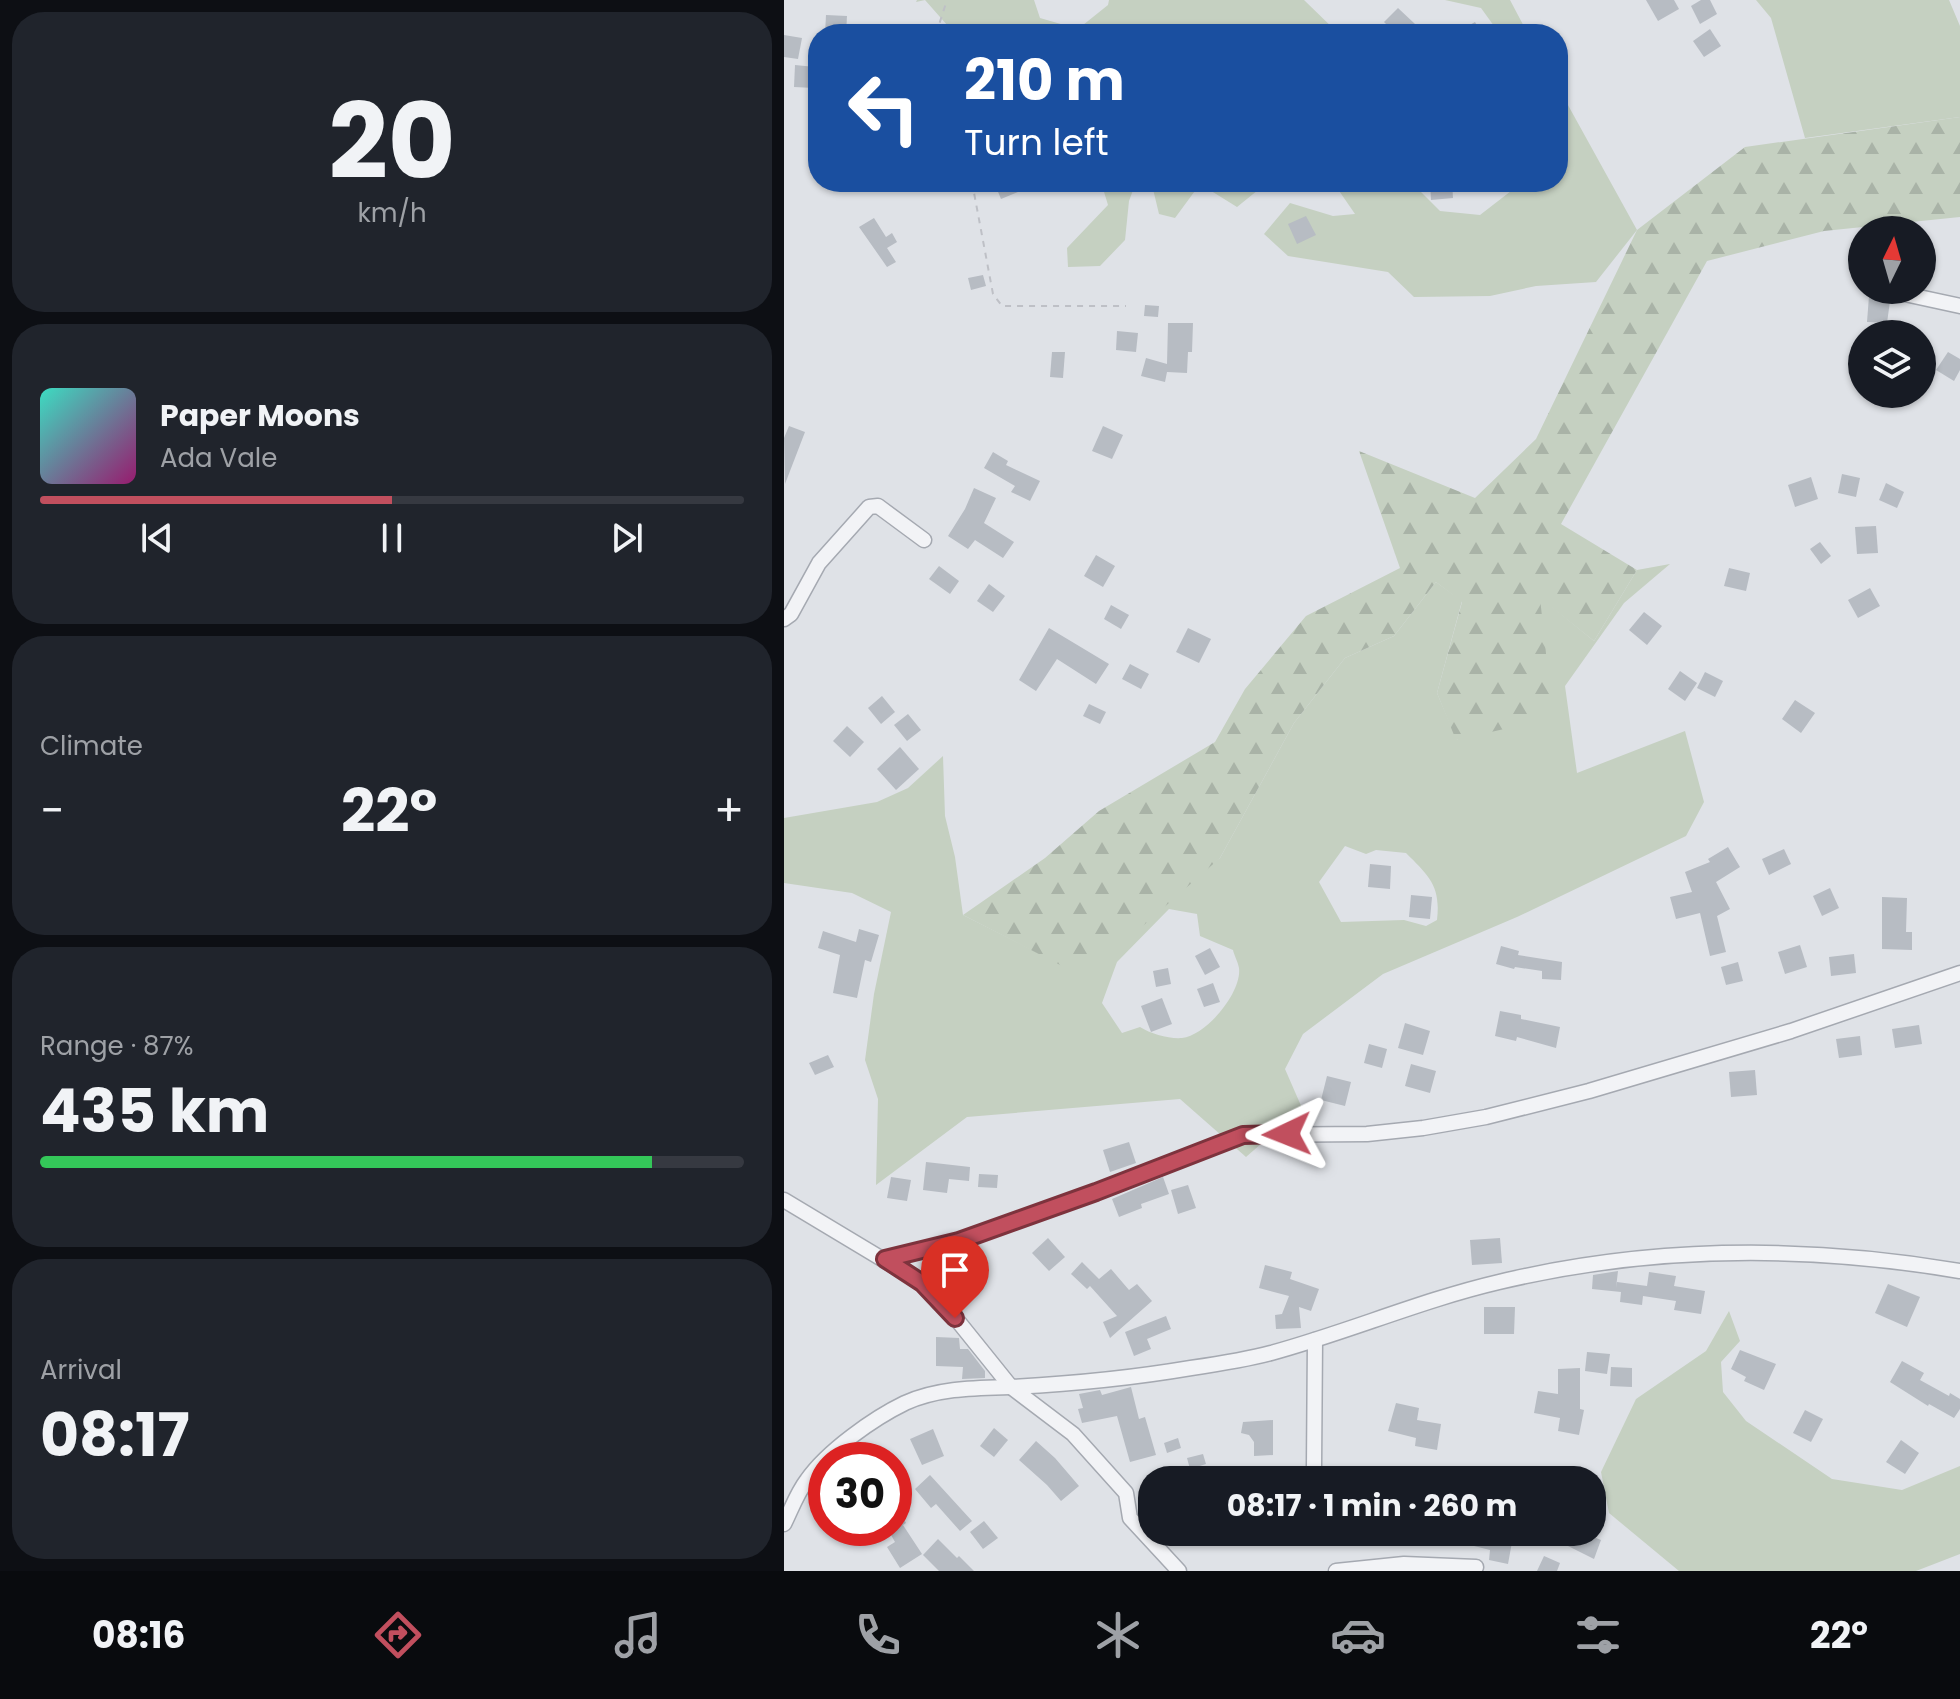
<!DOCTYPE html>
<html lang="en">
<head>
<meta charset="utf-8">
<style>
  :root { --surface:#171b24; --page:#20242c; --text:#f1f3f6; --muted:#9ea1a6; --line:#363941; --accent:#c14f5e }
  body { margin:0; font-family:Poppins,sans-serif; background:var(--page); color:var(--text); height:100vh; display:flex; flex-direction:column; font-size:30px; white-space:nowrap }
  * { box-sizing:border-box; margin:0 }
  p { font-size:26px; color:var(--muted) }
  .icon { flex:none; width:44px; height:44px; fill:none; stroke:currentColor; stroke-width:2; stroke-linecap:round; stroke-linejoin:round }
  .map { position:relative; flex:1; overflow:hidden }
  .side { display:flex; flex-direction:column; gap:12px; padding:12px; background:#0d0f14; width:784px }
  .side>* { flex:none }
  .hud { position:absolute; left:24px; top:24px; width:760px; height:168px; border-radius:32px; box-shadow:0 2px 6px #0004; background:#1a4fa0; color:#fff; overflow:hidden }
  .needle { width:52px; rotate:5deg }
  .controls { position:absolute; left:1064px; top:216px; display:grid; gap:16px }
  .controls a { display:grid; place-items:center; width:88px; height:88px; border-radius:50%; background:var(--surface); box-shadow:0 2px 6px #0004; font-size:40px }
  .speed { position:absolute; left:24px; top:1442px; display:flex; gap:16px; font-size:40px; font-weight:700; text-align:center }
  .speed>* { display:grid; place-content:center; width:104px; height:104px; border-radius:50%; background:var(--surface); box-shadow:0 2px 6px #0004; line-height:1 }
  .speed .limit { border:12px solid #d22; background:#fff; color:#111 }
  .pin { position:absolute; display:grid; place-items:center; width:68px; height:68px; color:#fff; margin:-82px -34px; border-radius:50% 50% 50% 0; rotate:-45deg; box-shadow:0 0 8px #0007 }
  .pin .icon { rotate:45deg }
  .me { position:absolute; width:88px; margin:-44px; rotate:268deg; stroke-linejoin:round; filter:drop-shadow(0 0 6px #0008) }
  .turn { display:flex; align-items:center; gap:28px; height:168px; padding:0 24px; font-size:36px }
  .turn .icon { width:104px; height:104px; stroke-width:2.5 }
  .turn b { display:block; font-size:56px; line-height:68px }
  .big { font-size:60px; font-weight:700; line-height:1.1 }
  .side .card { flex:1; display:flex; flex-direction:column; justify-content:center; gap:12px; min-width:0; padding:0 28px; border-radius:32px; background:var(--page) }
  .side .dial { align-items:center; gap:0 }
  .dial b { font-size:104px; line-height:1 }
  .song { display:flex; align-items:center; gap:24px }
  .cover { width:96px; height:96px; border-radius:12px; background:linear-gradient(135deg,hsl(170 70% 55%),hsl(320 70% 35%)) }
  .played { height:8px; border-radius:4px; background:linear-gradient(90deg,var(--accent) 50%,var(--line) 50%) }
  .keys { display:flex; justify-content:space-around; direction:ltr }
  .heat { display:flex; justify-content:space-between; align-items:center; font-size:44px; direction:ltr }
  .charge { height:12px; border-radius:6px; background:linear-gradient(90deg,#34c759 87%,var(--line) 0) }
  .trip { position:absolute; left:354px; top:1466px; width:468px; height:80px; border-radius:32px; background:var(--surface); box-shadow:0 2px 6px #0004; font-weight:700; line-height:80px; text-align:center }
  .menu { display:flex; height:128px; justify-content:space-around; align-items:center; background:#090b0e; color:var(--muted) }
  .menu .icon { width:56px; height:56px }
  .menu .active { color:var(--accent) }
  .menu b { font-size:36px; color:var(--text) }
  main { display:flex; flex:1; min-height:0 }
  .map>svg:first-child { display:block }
  .green { fill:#c5d0c1; fill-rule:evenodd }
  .forest { fill:url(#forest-firs) }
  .building { fill:#b7bcc3 }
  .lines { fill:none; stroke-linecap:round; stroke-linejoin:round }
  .minor-casing { stroke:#a5a9b1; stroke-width:17 }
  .path { stroke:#bec0c6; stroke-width:2; stroke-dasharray:6 6; stroke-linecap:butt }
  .minor { stroke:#f2f3f6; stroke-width:14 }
  .route-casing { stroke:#7d333d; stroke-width:20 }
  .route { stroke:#c14f5e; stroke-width:14 }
</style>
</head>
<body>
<main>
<section class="side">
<div class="card dial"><b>20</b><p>km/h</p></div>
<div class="card">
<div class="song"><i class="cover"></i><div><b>Paper Moons</b><p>Ada Vale</p></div></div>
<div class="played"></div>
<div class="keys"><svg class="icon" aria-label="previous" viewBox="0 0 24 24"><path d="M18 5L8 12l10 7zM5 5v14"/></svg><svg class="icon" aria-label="pause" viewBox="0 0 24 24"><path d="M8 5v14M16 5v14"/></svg><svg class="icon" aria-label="next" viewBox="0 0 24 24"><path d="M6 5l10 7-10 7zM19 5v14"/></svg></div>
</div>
<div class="card"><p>Climate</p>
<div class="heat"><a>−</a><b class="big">22°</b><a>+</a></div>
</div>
<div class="card"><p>Range · 87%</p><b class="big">435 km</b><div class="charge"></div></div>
<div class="card"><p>Arrival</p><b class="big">08:17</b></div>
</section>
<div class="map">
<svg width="1176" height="1571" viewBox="0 0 1176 1571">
  <defs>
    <pattern id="forest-firs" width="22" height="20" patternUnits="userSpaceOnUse" patternTransform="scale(2)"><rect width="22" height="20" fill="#c5d0c1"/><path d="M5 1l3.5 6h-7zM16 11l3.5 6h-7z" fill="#a9b3a7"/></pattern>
  </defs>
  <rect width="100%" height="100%" fill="#dfe2e7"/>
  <g class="green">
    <path d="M 133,0 L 250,0 L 256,18 L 294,29 L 324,5 L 325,0 L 520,0 L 555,34 L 171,34 L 141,0 L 132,2 Z"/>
    <path d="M 661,0 L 726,0 L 744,34 L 710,34 L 710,26 L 697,8 Z"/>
    <path d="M 972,0 L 1165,0 L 1176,26 L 1176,117 L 1021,138 L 987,18 Z"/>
    <path d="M 774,87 L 853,230 L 812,282 L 752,286 L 706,296 L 630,297 L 604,272 L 504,256 L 480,234 L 506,203 L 549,216 L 571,214 L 549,182 L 627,182 L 656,211 L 696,215 L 727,191 L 729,182 L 774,182 Z"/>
    <path d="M 317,182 L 352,182 L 345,201 L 341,240 L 316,266 L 284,267 L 283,248 L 324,205 Z"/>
    <path d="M 375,182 L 484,182 L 453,207 L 416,184 L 391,218 L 375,214 L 369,189 Z"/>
    <path d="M 886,564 L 840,603 L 781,686 L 793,773 L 901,731 L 920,802 L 902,836 L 733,917 L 599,974 L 519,1034 L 501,1069 L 518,1108 L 462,1157 L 396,1099 L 183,1117 L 92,1185 L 94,1099 L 81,1060 L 90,994 L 107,912 L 68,893 L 0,883 L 0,818 L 93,802 L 124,788 L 159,756 L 161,816 L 171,857 L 179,915 L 280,966 L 436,858 L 510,723 L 561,658 L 610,636 L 652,582 L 678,601 L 653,693 L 673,740 L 756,597 L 810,641 L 853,570 ZM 561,846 L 582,854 L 592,850 L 622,853 C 645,876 657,886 653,920 L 642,926 L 620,920 L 557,922 L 535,882 ZM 385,909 L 413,914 L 416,936 L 449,950 C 450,955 454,962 455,968 C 458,992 423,1035 398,1038 C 385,1039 367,1034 356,1027 L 338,1033 L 318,1003 L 333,962 Z"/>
    <path d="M 945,1311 L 956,1341 L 937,1362 L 939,1392 L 962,1421 L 1048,1479 L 1118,1490 L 1176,1466 L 1176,1554 L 1132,1571 L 895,1571 L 825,1513 L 817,1472 L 852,1399 L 922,1351 Z"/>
  </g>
  <path class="forest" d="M 1176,117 L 1176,217 L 1040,231 L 923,261 L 777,524 L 853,570 L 810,641 L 756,598 L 769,718 L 672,740 L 653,693 L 678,602 L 652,582 L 610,636 L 561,658 L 510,723 L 436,858 L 352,932 L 280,967 L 179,915 L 261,858 L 315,811 L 431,742 L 461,689 L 522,616 L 616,568 L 575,451 L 691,498 L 752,439 L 853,230 L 961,147 Z"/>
  <g class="building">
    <path d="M 862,0 L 890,0 L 895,9 L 874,21 Z"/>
    <path d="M 917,0 L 926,0 L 933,14 L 916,24 L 907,6 Z"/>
    <path d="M 614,8 L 631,24 L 622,34 L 612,34 L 600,22 Z"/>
    <path d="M 42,15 L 63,16 L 62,34 L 41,34 Z"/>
    <path d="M 691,22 L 698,34 L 670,34 Z"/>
    <path d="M 926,29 L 937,46 L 920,57 L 909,41 Z"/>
    <path d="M 0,35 L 18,38 L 14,59 L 0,57 Z"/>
    <path d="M 11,65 L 31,67 L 30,88 L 10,87 Z"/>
    <path d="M 210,182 L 230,182 L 234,192 L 217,199 Z"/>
    <path d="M 646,182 L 668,182 L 669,198 L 647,200 Z"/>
    <path d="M 522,216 L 532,235 L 513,244 L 504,224 Z"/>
    <path d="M 90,218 L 102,237 L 108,233 L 113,242 L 103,248 L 112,262 L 103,267 L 75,227 Z"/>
    <path d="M 199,275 L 202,286 L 187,290 L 184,278 Z"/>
    <path d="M 1085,296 L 1106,301 L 1103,323 L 1083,322 Z"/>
    <path d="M 361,305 L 375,306 L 374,317 L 360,316 Z"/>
    <path d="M 384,323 L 409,323 L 408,352 L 404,352 L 403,373 L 383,372 L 381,382 L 357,376 L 362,358 L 383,364 Z"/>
    <path d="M 333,331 L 354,333 L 352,352 L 332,350 Z"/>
    <path d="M 268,352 L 281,352 L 279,378 L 266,377 Z"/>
    <path d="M 1164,352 L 1176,359 L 1176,370 L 1170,381 L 1152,370 Z"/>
    <path d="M 5,426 L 21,432 L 1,484 L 0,438 Z"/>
    <path d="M 319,426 L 339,435 L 328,459 L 308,451 Z"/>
    <path d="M 209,452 L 224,461 L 222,465 L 256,481 L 246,501 L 227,492 L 231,486 L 200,468 Z"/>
    <path d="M 1058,474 L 1076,478 L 1072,497 L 1054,493 Z"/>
    <path d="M 1027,477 L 1034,499 L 1011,507 L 1004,485 Z"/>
    <path d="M 1102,483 L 1120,492 L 1113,508 L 1095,500 Z"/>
    <path d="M 190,488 L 212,498 L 200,523 L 230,542 L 219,558 L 191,540 L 184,549 L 164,536 L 181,509 Z"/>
    <path d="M 1092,526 L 1094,553 L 1073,554 L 1071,527 Z"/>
    <path d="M 1036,542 L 1047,556 L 1037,564 L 1026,549 Z"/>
    <path d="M 312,555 L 331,566 L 319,587 L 300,576 Z"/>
    <path d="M 155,566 L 175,581 L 166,594 L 145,579 Z"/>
    <path d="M 945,568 L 966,573 L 962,591 L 940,586 Z"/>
    <path d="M 205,584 L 221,596 L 209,612 L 193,601 Z"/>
    <path d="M 1086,588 L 1096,606 L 1074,618 L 1064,600 Z"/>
    <path d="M 327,605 L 345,615 L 337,629 L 320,619 Z"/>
    <path d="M 860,612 L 878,626 L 863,645 L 845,630 Z"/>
    <path d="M 265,628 L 325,664 L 312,684 L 273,659 L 252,691 L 235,680 Z"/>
    <path d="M 404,628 L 427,639 L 415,663 L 392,652 Z"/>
    <path d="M 346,664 L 365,674 L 357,689 L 338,679 Z"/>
    <path d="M 896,671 L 913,683 L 901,701 L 884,689 Z"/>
    <path d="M 921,672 L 939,681 L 931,697 L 913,688 Z"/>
    <path d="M 98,696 L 111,712 L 97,724 L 84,708 Z"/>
    <path d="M 1011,700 L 1031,713 L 1017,733 L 998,719 Z"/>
    <path d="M 305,704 L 322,712 L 316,724 L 299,716 Z"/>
    <path d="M 124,714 L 137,730 L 123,741 L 110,725 Z"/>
    <path d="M 63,726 L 80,742 L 66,757 L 49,741 Z"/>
    <path d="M 116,747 L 135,769 L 112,790 L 93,769 Z"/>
    <path d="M 944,847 L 956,867 L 932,882 L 946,909 L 933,916 L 942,952 L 926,956 L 916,913 L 892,919 L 886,897 L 908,892 L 901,872 L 926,862 L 924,859 Z"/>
    <path d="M 1000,849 L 1007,864 L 985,875 L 978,859 Z"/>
    <path d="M 586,864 L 607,866 L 606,889 L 584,887 Z"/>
    <path d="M 1046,888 L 1055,908 L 1038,916 L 1029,896 Z"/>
    <path d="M 627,895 L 648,897 L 646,919 L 625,917 Z"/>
    <path d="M 1098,897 L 1123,898 L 1122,932 L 1128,932 L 1128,950 L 1098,949 Z"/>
    <path d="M 75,929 L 95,935 L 87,962 L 81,960 L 73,998 L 49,993 L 56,955 L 34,948 L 39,931 L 72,942 Z"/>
    <path d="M 1016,945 L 1023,967 L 1001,974 L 994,952 Z"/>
    <path d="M 717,946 L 735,951 L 734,955 L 778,962 L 777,980 L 758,979 L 758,971 L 731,967 L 730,969 L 712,964 Z"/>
    <path d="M 426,948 L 436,967 L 421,975 L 411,956 Z"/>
    <path d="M 1070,954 L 1072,973 L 1047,976 L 1045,957 Z"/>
    <path d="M 954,962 L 959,981 L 942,985 L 937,967 Z"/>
    <path d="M 384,968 L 387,984 L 372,987 L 369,971 Z"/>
    <path d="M 429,983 L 436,1002 L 420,1007 L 413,989 Z"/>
    <path d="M 378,998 L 388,1024 L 367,1032 L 357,1006 Z"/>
    <path d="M 716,1011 L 737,1015 L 737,1019 L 776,1027 L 772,1048 L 733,1037 L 732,1041 L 711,1036 Z"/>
    <path d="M 621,1023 L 646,1031 L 639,1055 L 614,1048 Z"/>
    <path d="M 1135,1025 L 1138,1044 L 1111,1048 L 1108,1029 Z"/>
    <path d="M 1076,1036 L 1078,1055 L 1055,1058 L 1052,1039 Z"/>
    <path d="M 585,1044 L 603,1049 L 598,1068 L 580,1063 Z"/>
    <path d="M 44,1055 L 50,1067 L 31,1075 L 25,1063 Z"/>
    <path d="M 627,1064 L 652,1071 L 646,1093 L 621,1086 Z"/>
    <path d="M 971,1070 L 973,1095 L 947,1097 L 945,1072 Z"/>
    <path d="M 543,1076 L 567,1082 L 561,1106 L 537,1100 Z"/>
    <path d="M 345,1142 L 352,1163 L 326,1172 L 319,1150 Z"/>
    <path d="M 142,1162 L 186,1167 L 185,1181 L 165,1179 L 163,1193 L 139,1190 Z"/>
    <path d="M 195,1174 L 214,1175 L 213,1188 L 194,1187 Z"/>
    <path d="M 107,1177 L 127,1180 L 123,1201 L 103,1198 Z"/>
    <path d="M 379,1177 L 385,1194 L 357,1204 L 358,1208 L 335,1217 L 328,1199 Z"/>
    <path d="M 404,1185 L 412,1208 L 394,1214 L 387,1190 Z"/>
    <path d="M 264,1238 L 281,1257 L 265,1271 L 248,1253 Z"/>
    <path d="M 716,1238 L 718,1263 L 688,1265 L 686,1240 Z"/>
    <path d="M 298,1262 L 315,1279 L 327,1269 L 345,1290 L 353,1284 L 368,1301 L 326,1338 L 319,1322 L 333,1316 L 306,1286 L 303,1289 L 287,1274 Z"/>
    <path d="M 481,1265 L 508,1272 L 506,1279 L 535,1289 L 527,1311 L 515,1307 L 517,1328 L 492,1329 L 491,1315 L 498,1314 L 505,1296 L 475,1288 Z"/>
    <path d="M 834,1271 L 832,1288 L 833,1282 L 863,1286 L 865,1272 L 892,1276 L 890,1286 L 921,1291 L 917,1314 L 890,1310 L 892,1301 L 859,1296 L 858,1305 L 836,1302 L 837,1292 L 808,1289 L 809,1275 Z"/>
    <path d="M 1104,1284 L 1136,1297 L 1123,1327 L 1091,1313 Z"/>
    <path d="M 700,1307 L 731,1307 L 730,1334 L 700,1334 Z"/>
    <path d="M 382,1316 L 387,1329 L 363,1339 L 367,1349 L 350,1356 L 341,1332 Z"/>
    <path d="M 152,1337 L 175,1338 L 176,1349 L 184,1349 L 201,1371 L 201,1378 L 178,1379 L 179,1367 L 152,1366 Z"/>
    <path d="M 956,1350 L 992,1364 L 980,1390 L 960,1381 L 962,1377 L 947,1369 Z"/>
    <path d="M 803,1352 L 826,1354 L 823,1374 L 801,1371 Z"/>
    <path d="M 1118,1361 L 1140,1373 L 1136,1380 L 1165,1396 L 1166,1393 L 1176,1399 L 1176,1409 L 1170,1418 L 1145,1404 L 1144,1406 L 1106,1382 Z"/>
    <path d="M 827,1367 L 848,1368 L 848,1387 L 826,1386 Z"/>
    <path d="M 796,1368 L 796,1409 L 800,1410 L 795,1435 L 774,1431 L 776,1418 L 750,1413 L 754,1391 L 774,1394 L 774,1369 Z"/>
    <path d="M 347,1387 L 355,1419 L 361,1417 L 372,1455 L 346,1462 L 333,1416 L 298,1423 L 294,1409 L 299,1408 L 295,1394 L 316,1390 L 318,1395 Z"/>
    <path d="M 612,1403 L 635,1408 L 633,1420 L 657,1424 L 653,1450 L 631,1446 L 632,1438 L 604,1431 Z"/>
    <path d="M 1021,1410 L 1039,1419 L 1027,1442 L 1009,1433 Z"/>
    <path d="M 489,1420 L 489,1455 L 470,1456 L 470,1442 L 465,1435 L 457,1433 L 459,1422 Z"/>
    <path d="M 210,1428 L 224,1440 L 210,1457 L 196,1446 Z"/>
    <path d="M 149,1429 L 160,1456 L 138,1465 L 126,1439 Z"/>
    <path d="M 394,1438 L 397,1448 L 383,1453 L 380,1443 Z"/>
    <path d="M 1117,1440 L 1135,1453 L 1121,1474 L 1102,1462 Z"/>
    <path d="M 252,1441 L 271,1458 L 295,1486 L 277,1501 L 263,1485 L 235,1460 Z"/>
    <path d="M 419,1454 L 422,1464 L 406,1469 L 403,1458 Z"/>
    <path d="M 486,1467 L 519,1468 L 517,1480 L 485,1480 Z"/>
    <path d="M 146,1475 L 188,1521 L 176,1531 L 152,1504 L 147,1508 L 131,1489 Z"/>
    <path d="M 110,1501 L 122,1523 L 119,1525 L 138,1554 L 116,1568 L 103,1547 L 111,1542 L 103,1528 L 110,1528 Z"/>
    <path d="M 200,1521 L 214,1538 L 199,1549 L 186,1532 Z"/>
    <path d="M 681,1532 L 702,1532 L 700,1536 L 728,1542 L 724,1564 L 705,1560 L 706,1550 L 678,1543 Z"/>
    <path d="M 756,1532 L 797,1532 L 817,1540 L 810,1559 Z"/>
    <path d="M 154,1539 L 173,1558 L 175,1556 L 190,1571 L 155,1571 L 139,1555 Z"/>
    <path d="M 760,1556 L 776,1563 L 773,1571 L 753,1571 Z"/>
  </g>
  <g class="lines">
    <g class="minor-casing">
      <g id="minor">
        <path d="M 1107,291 L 1176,306"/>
        <path d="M 0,619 L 7,614 L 35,563 L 85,507 L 94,506 L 140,540"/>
        <path d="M 0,1200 L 138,1283 L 161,1305 L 227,1387 L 289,1434 L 342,1493 L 346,1518 L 395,1571"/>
        <path d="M 101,1259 L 175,1241 L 312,1192 L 459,1135 L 583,1134 L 639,1128 L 702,1117 L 805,1091 L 1007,1031 L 1176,973"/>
        <path d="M 530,1466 L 531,1340"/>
        <path d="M 0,1524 C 7,1510 13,1493 23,1480 C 43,1451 90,1418 121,1403 C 154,1388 191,1388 226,1387 C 286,1384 348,1378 407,1368 C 434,1364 461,1360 487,1353 C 564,1332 638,1300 715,1282 C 866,1246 1023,1245 1176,1271"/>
        <path d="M 552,1571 L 620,1564 L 692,1567"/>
      </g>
    </g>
    <g class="path">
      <path d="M 152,34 L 163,0"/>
      <path d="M 188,182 L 209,294 L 218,306 L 342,306"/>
    </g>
    <use href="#minor" class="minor"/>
  </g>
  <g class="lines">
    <g class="route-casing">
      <path id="route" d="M 171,1318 L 138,1283 L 101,1259 L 175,1241 L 312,1192 L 459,1135 L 503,1134"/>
    </g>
    <use href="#route" class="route"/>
  </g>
</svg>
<div class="controls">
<a><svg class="needle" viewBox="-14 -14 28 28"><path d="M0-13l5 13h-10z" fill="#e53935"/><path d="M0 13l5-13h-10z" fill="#9ea1a6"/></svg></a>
<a><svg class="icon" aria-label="layers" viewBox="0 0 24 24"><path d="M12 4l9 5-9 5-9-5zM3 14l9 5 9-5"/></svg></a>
</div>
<div class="speed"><div class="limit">30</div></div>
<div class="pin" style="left:171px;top:1318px;background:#d93025"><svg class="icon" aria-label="arrive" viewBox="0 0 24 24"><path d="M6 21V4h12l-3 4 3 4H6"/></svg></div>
<svg class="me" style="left:503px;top:1134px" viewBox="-20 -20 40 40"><path d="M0-17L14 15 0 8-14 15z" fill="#c14f5e" stroke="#fff" stroke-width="4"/></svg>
<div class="trip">08:17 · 1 min · 260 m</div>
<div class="hud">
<div class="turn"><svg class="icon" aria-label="left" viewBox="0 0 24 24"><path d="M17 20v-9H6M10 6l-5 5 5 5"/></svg><div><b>210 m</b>Turn left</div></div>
</div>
</div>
</main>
<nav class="menu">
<b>08:16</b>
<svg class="icon active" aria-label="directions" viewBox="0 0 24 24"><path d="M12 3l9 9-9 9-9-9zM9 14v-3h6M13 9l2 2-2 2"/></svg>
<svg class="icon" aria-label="music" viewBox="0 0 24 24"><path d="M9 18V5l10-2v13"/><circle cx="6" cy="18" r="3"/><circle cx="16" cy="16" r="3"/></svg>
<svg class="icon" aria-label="phone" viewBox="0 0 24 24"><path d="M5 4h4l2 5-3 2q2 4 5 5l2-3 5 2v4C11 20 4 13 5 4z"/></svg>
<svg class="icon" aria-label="climate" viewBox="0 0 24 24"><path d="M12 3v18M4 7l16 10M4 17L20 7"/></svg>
<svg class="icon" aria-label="car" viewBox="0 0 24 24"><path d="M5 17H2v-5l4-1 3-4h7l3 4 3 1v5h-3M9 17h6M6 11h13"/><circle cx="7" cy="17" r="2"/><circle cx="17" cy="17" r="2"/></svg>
<svg class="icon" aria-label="filters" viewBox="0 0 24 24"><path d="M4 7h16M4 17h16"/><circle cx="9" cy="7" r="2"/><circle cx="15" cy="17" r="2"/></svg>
<b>22°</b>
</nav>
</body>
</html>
